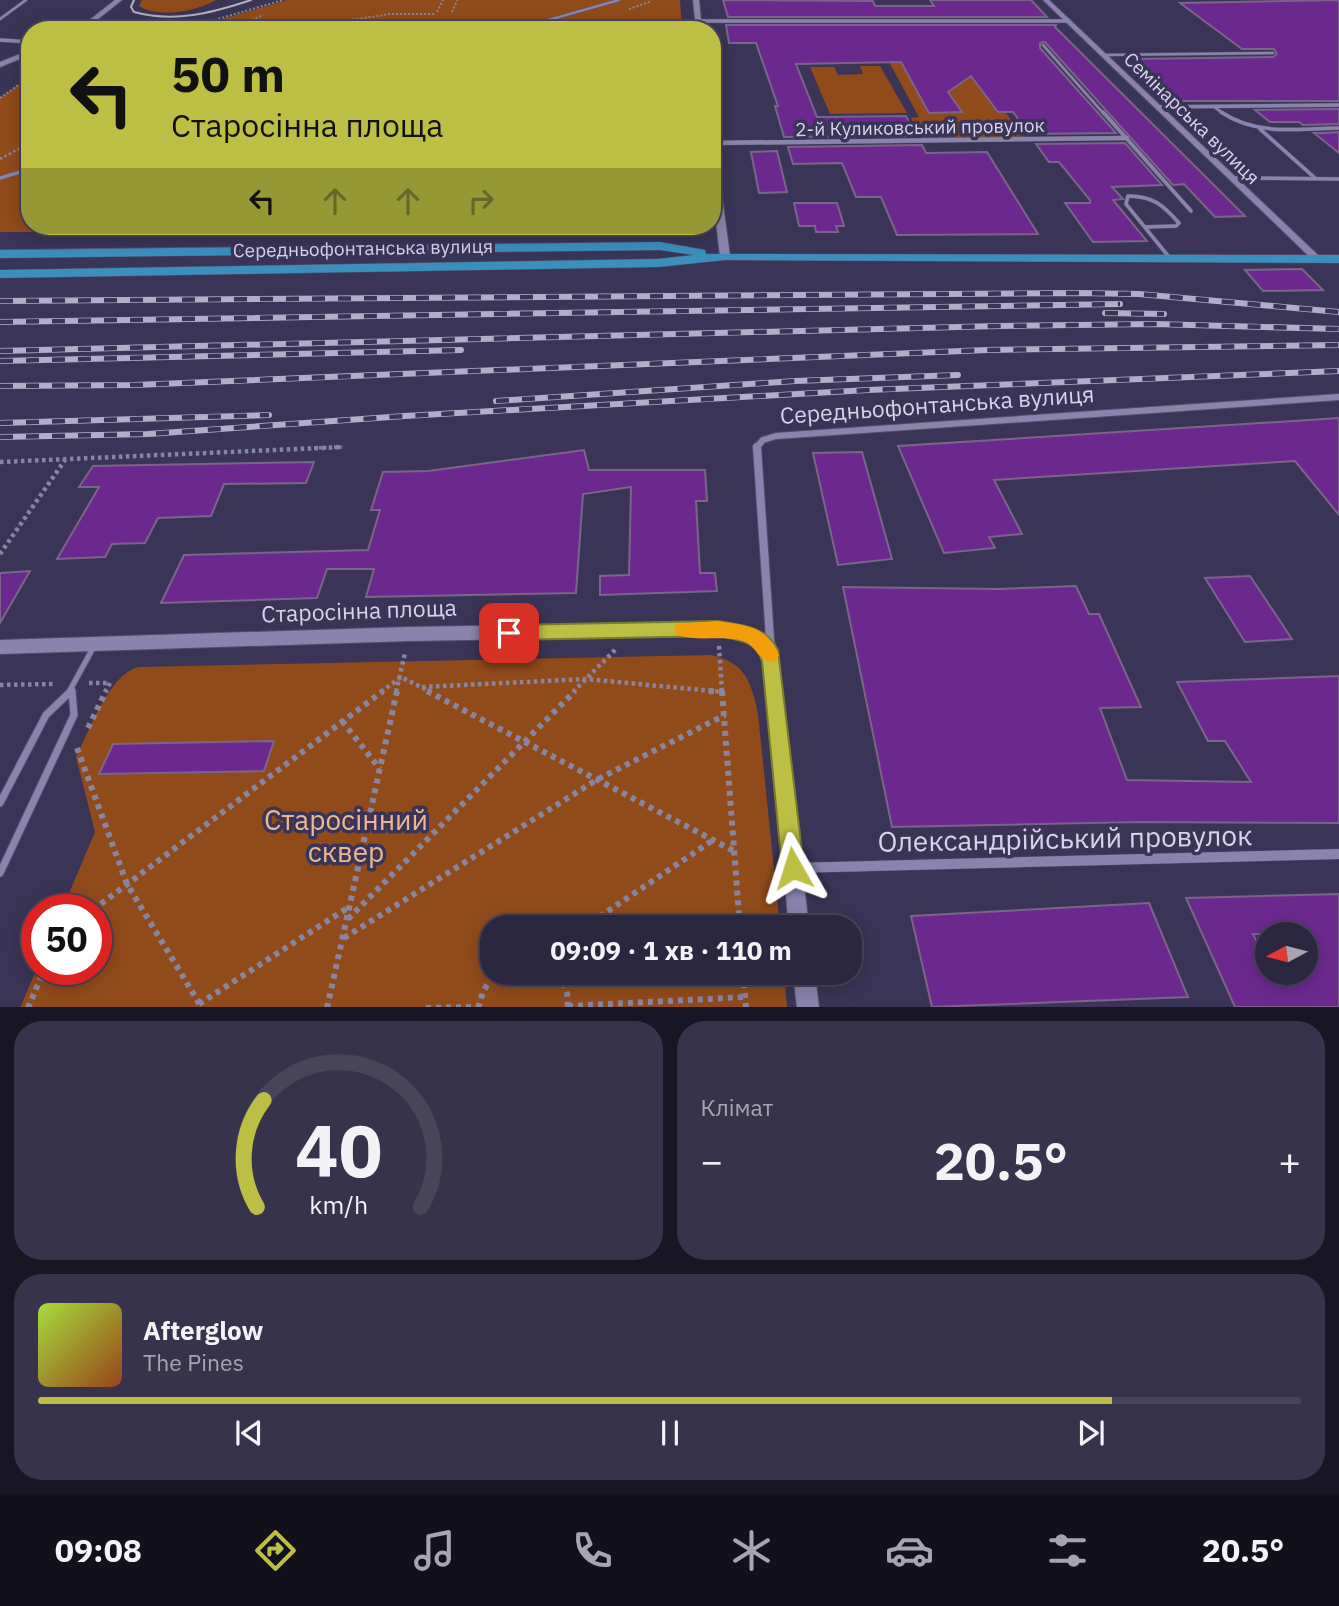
<!DOCTYPE html>
<html lang="uk">
<head>
<meta charset="utf-8">
<style>
  :root { --surface:#2c2741; --page:#38334c; --text:#f1f3f6; --muted:#a6a5b1; --line:#48445a; --accent:#bcbf44 }
  body { margin:0; font-family:"IBM Plex Sans",sans-serif; background:var(--page); color:var(--text); height:100vh; display:flex; flex-direction:column; font-size:26px; white-space:nowrap }
  * { box-sizing:border-box; margin:0 }
  p { font-size:23px; color:var(--muted) }
  .icon { flex:none; width:38px; height:38px; fill:none; stroke:currentColor; stroke-width:2; stroke-linecap:round; stroke-linejoin:round }
  .map { position:relative; height:1007px; overflow:hidden }
  .drawer { display:flex; flex-direction:column; gap:14px; padding:14px; background:#181524; flex:1 }
  .drawer>* { flex:none }
  .guide { position:absolute; left:21px; top:21px; width:700px; height:214px; border-radius:28px; box-shadow:0 4px 18px #0003,0 0 0 2px var(--line); background:#bcbf44; color:#111; overflow:hidden }
  .needle { width:46px; rotate:263deg }
  .controls { position:absolute; left:1255px; top:922px; display:grid; gap:14px }
  .controls a { display:grid; place-items:center; width:63px; height:63px; border-radius:50%; background:var(--surface); box-shadow:0 4px 18px #0003,0 0 0 2px var(--line); font-size:35px }
  .speed { position:absolute; left:21px; top:894px; display:flex; gap:14px; font-size:35px; font-weight:700; text-align:center }
  .speed>* { display:grid; place-content:center; width:91px; height:91px; border-radius:50%; background:var(--surface); box-shadow:0 4px 18px #0003,0 0 0 2px var(--line); line-height:1 }
  .speed .limit { border:10px solid #d22; background:#fff; color:#111 }
  .pin { position:absolute; display:grid; place-items:center; width:60px; height:60px; color:#fff; margin:-30px; border-radius:14px; box-shadow:0 4px 10px #0006 }
  .me { position:absolute; width:77px; margin:-38px; rotate:354deg; stroke-linejoin:round; filter:drop-shadow(0 0 5px #0008) }
  .turn { display:flex; align-items:center; gap:24px; height:147px; padding:0 35px; font-size:32px }
  .turn .icon { width:91px; height:91px; stroke-width:2.5 }
  .turn b { display:block; font-size:49px; line-height:60px }
  .lanes { display:flex; align-items:center; height:66px; padding:0 35px; background:#0003; justify-content:center; gap:35px; direction:ltr }
  .lanes .off { opacity:.35 }
  .big { font-size:52px; font-weight:800; line-height:1.1 }
  .drawer .tile { flex:1; display:flex; flex-direction:column; justify-content:center; gap:10px; min-width:0; padding:0 24px; border-radius:28px; background:var(--page) }
  .drawer .dial { align-items:center; gap:0 }
  .dial svg { height:182px; overflow:visible; fill:none; stroke:var(--line); stroke-width:7; stroke-linecap:round; text-anchor:middle }
  .dial text { fill:var(--text); stroke:none }
  .song { display:flex; align-items:center; gap:21px }
  .cover { width:84px; height:84px; border-radius:10px; background:linear-gradient(135deg,hsl(80 70% 55%),hsl(20 70% 35%)) }
  .played { height:7px; border-radius:4px; background:linear-gradient(90deg,var(--accent) 85%,var(--line) 85%) }
  .keys { display:flex; justify-content:space-around; direction:ltr }
  .heat { display:flex; justify-content:space-between; align-items:center; font-size:38px; direction:ltr }
  .drawer .tiles { flex:1; display:grid; gap:14px; grid-template-columns:1fr 1fr }
  .tile:last-child { grid-column:span 2 }
  .trip { position:absolute; left:480px; top:915px; width:382px; height:70px; border-radius:28px; background:var(--surface); box-shadow:0 4px 18px #0003,0 0 0 2px var(--line); font-weight:800; line-height:70px; text-align:center }
  .dock { display:flex; height:112px; justify-content:space-around; align-items:center; background:#12101a; color:var(--muted) }
  .dock .icon { width:49px; height:49px }
  .dock .active { color:var(--accent) }
  .dock b { font-size:32px; color:var(--text) }
  .map>svg:first-child { display:block }
  .green { fill:#914b1b }
  .building { fill:#6b298f; stroke:#7a6588; stroke-width:2; fill-rule:evenodd }
  .lines { fill:none; stroke-linecap:round; stroke-linejoin:round }
  .service-far3-casing { stroke:#544f6c; stroke-width:3.5 }
  .service-far2-casing { stroke:#544f6c; stroke-width:4.5 }
  .service-far1-casing { stroke:#544f6c; stroke-width:7 }
  .service-casing { stroke:#544f6c; stroke-width:9 }
  .pedestrian-far1-casing { stroke:#544f6c; stroke-width:3.5 }
  .pedestrian-casing { stroke:#544f6c; stroke-width:4.5 }
  .minor-far4-casing { stroke:#544f6c; stroke-width:4.5 }
  .minor-far3-casing { stroke:#544f6c; stroke-width:5 }
  .minor-far2-casing { stroke:#544f6c; stroke-width:8 }
  .minor-far1-casing { stroke:#544f6c; stroke-width:10 }
  .minor-casing { stroke:#544f6c; stroke-width:11 }
  .tertiary-casing { stroke:#544f6c; stroke-width:2 }
  .secondary-casing { stroke:#544f6c; stroke-width:2 }
  .primary-casing { stroke:#544f6c; stroke-width:1 }
  .path-far4 { stroke:#8985a1; stroke-width:2; stroke-dasharray:2 2; stroke-linecap:butt }
  .path-far3 { stroke:#8985a1; stroke-width:2.5; stroke-dasharray:2.5 2.5; stroke-linecap:butt }
  .path-far2 { stroke:#8985a1; stroke-width:3.5; stroke-dasharray:2.5 2.5; stroke-linecap:butt }
  .path-far1 { stroke:#8985a1; stroke-width:4.5; stroke-dasharray:3.5 3.5; stroke-linecap:butt }
  .path { stroke:#8985a1; stroke-width:6; stroke-dasharray:5 5; stroke-linecap:butt }
  .service-far3 { stroke:#8a84ac; stroke-width:2.5 }
  .service-far2 { stroke:#8a84ac; stroke-width:3.5 }
  .service-far1 { stroke:#8a84ac; stroke-width:5 }
  .service { stroke:#8a84ac; stroke-width:7 }
  .pedestrian-far1 { stroke:#8a84ac; stroke-width:2.5 }
  .pedestrian { stroke:#8a84ac; stroke-width:3.5 }
  .minor-far4 { stroke:#8a84ac; stroke-width:3.5 }
  .minor-far3 { stroke:#8a84ac; stroke-width:4.5 }
  .minor-far2 { stroke:#8a84ac; stroke-width:6 }
  .minor-far1 { stroke:#8a84ac; stroke-width:8 }
  .minor { stroke:#8a84ac; stroke-width:10 }
  .tertiary { fill:#8a84ac; fill-rule:evenodd }
  .secondary { fill:#8a84ac; fill-rule:evenodd }
  .primary { fill:#3a8fbd; fill-rule:evenodd }
  .tram { stroke:#b1aec7; stroke-width:2 }
  .rail-casing { stroke:#b1aec7; stroke-width:6 }
  .rail { stroke:#3a3457; stroke-width:4.5; stroke-dasharray:13; stroke-linecap:butt }
  .route { fill:#bcbf44; stroke:#7a7c2c; stroke-width:2 }
  .slow { fill:#f59e0b }
  .labels { text-anchor:middle; dominant-baseline:central; stroke-width:7; stroke-linejoin:round; paint-order:stroke }
  .far-street-label { font-size:19px; fill:#d6d4e9; stroke:#3a3457 }
  .street-label { font-size:23px; fill:#d6d4e9; stroke:#3a3457 }
  .near-park-label { font-size:28px; fill:#edb696; stroke:#3a3457 }
  .near-street-label { font-size:28px; fill:#d6d4e9; stroke:#3a3457 }
</style>
</head>
<body>
<div class="map">
<svg width="1339" height="1008" viewBox="0 0 1339 1008">
  <rect width="100%" height="100%" fill="#3a3457"/>
  <g class="green">
    <path d="M 142,0 L 216,0 C 197,11 159,19 139,6 Z"/>
    <path d="M 287,0 L 680,0 L 682,30 L 184,30 Z"/>
    <path d="M 889,62 L 969,62 L 1024,138 L 922,138 L 911,118 L 919,117 Z"/>
    <path d="M 860,66 L 880,66 L 907,113 L 830,114 L 810,67 L 834,67 L 838,75 L 863,74 Z"/>
    <path d="M 30,76 L 30,226 L 694,226 L 695,231 L 0,232 L 0,98 Z"/>
    <path d="M 711,655 C 746,663 751,682 758,714 L 780,927 L 492,928 L 492,973 L 784,973 L 787,1007 L 20,1008 L 37,968 L 96,970 L 96,910 L 62,910 L 95,832 L 76,757 C 90,730 108,676 138,667 Z"/>
  </g>
  <g class="building">
    <path d="M 723,0 L 873,1 L 875,6 L 934,6 L 930,0 L 1031,0 L 1047,17 L 728,17 Z"/>
    <path d="M 1339,0 L 1339,101 L 1180,101 L 1135,59 L 1273,57 L 1277,54 L 1274,49 L 1242,49 L 1180,3 Z"/>
    <path d="M 726,25 L 1056,25 L 1055,27 L 1245,216 L 1215,217 L 1184,184 L 1173,185 L 1045,42 L 1040,43 L 1040,48 L 1116,133 L 1029,134 L 1013,112 L 998,112 L 971,76 L 948,92 L 962,112 L 929,113 L 901,62 L 796,64 L 817,117 L 906,116 L 917,136 L 784,137 L 775,106 L 778,106 L 756,43 L 729,43 Z"/>
    <path d="M 1339,109 L 1339,124 L 1303,125 L 1299,122 L 1270,122 L 1255,110 Z"/>
    <path d="M 1339,132 L 1339,153 L 1314,133 L 1324,133 Z"/>
    <path d="M 1125,143 L 1162,185 L 1112,187 L 1123,199 L 1113,200 L 1147,241 L 1093,242 L 1065,203 L 1090,203 L 1090,200 L 1059,162 L 1049,162 L 1036,144 Z"/>
    <path d="M 922,145 L 926,153 L 987,152 L 1038,234 L 897,235 L 881,197 L 856,197 L 842,163 L 793,164 L 788,147 Z"/>
    <path d="M 777,151 L 787,192 L 759,193 L 751,152 Z"/>
    <path d="M 794,203 L 837,203 L 844,226 L 836,226 L 838,232 L 816,232 L 815,226 L 799,226 Z"/>
    <path d="M 1302,269 L 1323,290 L 1263,291 L 1245,270 Z"/>
    <path d="M 1339,418 L 1339,515 L 1295,461 L 994,480 L 1022,534 L 989,537 L 995,548 L 944,553 L 898,446 Z"/>
    <path d="M 584,450 L 589,470 L 705,470 L 707,501 L 696,501 L 700,573 L 715,573 L 717,591 L 600,595 L 600,576 L 629,575 L 631,487 L 583,494 L 576,593 L 366,597 L 374,569 L 327,569 L 317,598 L 161,603 L 184,555 L 368,550 L 380,510 L 371,510 L 383,472 L 428,471 Z"/>
    <path d="M 862,452 L 892,559 L 838,565 L 813,453 Z"/>
    <path d="M 314,462 L 306,483 L 224,484 L 211,516 L 158,518 L 145,543 L 112,544 L 105,557 L 57,559 L 99,487 L 79,487 L 93,466 Z"/>
    <path d="M 30,571 L 0,623 L 0,573 Z"/>
    <path d="M 1250,576 L 1292,639 L 1245,642 L 1205,578 Z"/>
    <path d="M 1076,586 L 1089,614 L 1099,614 L 1141,707 L 1100,708 L 1127,780 L 1251,782 L 1225,741 L 1208,741 L 1177,682 L 1339,676 L 1339,823 L 1141,822 L 892,827 L 843,587 L 999,589 Z"/>
    <path d="M 274,741 L 264,771 L 99,774 L 113,744 Z"/>
    <path d="M 1339,894 L 1339,1007 L 1235,1007 L 1186,898 ZM 1253,934 L 1306,934 L 1306,973 L 1267,973 L 1267,964 Z"/>
    <path d="M 1149,903 L 1188,997 L 932,1007 L 911,916 Z"/>
  </g>
  <g class="lines">
    <g class="service-far3-casing">
      <g id="service-far3">
        <path d="M 0,19 L 26,0"/>
        <path d="M 1043,45 L 1104,114"/>
        <path d="M 1103,55 L 1273,53"/>
        <path d="M 1213,106 L 1224,114"/>
      </g>
    </g>
    <g class="service-far2-casing">
      <g id="service-far2">
        <path d="M 1103,112 L 1191,211"/>
        <path d="M 1221,112 C 1256,136 1300,129 1339,128"/>
        <path d="M 1260,129 L 1315,178"/>
        <path d="M 1232,178 L 1339,179"/>
        <path d="M 1145,227 L 1176,226 L 1179,223 C 1163,205 1153,196 1128,196 L 1126,204 L 1169,257"/>
      </g>
    </g>
    <g class="service-far1-casing">
      <path id="service-far1" d="M 69,692 L 93,648"/>
    </g>
    <g class="service-casing">
      <g id="service">
        <path d="M 0,803 L 46,715 L 71,691"/>
        <path d="M 0,873 L 74,715 L 72,691"/>
      </g>
    </g>
    <g class="pedestrian-far1-casing">
      <path id="pedestrian-far1" d="M 513,30 L 619,0"/>
    </g>
    <g class="pedestrian-casing">
      <path id="pedestrian" d="M 0,178 L 30,169"/>
    </g>
    <g class="minor-far4-casing">
      <g id="minor-far4">
        <path d="M 698,21 L 1068,21"/>
        <path d="M 0,40 L 30,42"/>
        <path d="M 1158,107 L 1339,105"/>
      </g>
    </g>
    <g class="minor-far3-casing">
      <path id="minor-far3" d="M 712,143 L 1127,138"/>
    </g>
    <g class="minor-far2-casing">
      <path id="minor-far2" d="M 756,448 L 763,440 L 776,436 L 1339,397"/>
    </g>
    <g class="minor-far1-casing">
      <path id="minor-far1" d="M 757,447 L 771,653"/>
    </g>
    <g class="minor-casing">
      <path id="minor" d="M 794,868 L 1339,854"/>
    </g>
    <g class="tertiary-casing">
      <path id="tertiary" d="M 1043,0 L 1049,0 L 1320,257 L 1320,261 L 1314,261 Z"/>
    </g>
    <g class="secondary-casing">
      <g id="secondary">
        <path d="M 115,0 L 122,0 L 84,30 L 77,30 Z"/>
        <path d="M 693,0 L 699,0 L 702,30 L 696,30 Z"/>
        <path d="M 30,50 L 30,55 L 0,67 L 0,62 Z"/>
        <path d="M 712,150 L 716,152 L 730,256 L 725,259 L 720,256 L 712,190 Z"/>
        <path d="M 718,622 C 749,625 768,630 779,661 L 809,928 L 789,928 L 763,661 C 755,640 738,638 718,636 L 409,641 L 0,654 L 0,640 L 409,627 Z"/>
        <path d="M 793,973 L 815,973 L 819,1008 L 797,1008 Z"/>
      </g>
    </g>
    <g class="primary-casing">
      <path id="primary" d="M 660,242 L 705,250 L 706,254 L 1339,255 L 1339,263 L 725,260 L 658,267 L 0,278 L 0,270 L 658,259 L 694,255 L 660,250 L 0,258 L 0,250 Z"/>
    </g>
    <g class="path-far4">
      <path d="M 629,9 L 652,1"/>
      <path d="M 437,12 L 443,0"/>
      <path d="M 452,12 L 457,0"/>
      <path d="M 317,25 L 390,14 L 436,14"/>
      <path d="M 570,29 L 684,27"/>
      <path d="M 180,30 L 283,0"/>
      <path d="M 230,30 L 263,15"/>
      <path d="M 0,98 L 30,77"/>
    </g>
    <path class="path-far3" d="M 0,159 L 30,143"/>
    <path class="path-far2" d="M 314,448 L 343,447"/>
    <g class="path-far1">
      <path d="M 0,462 L 343,447"/>
      <path d="M 0,554 L 65,460"/>
      <path d="M 719,646 L 722,692"/>
      <path d="M 89,683 L 110,683 L 105,692"/>
      <path d="M 0,685 L 55,684"/>
      <path d="M 422,687 L 586,679 L 723,692"/>
      <path d="M 381,692 L 401,677 L 431,692"/>
      <path d="M 396,692 L 405,653"/>
      <path d="M 573,692 L 616,649"/>
    </g>
    <g class="path">
      <path d="M 427,691 L 734,851"/>
      <path d="M 709,691 L 723,692"/>
      <path d="M 722,691 L 740,928"/>
      <path d="M 342,721 L 380,769"/>
      <path d="M 88,728 L 106,691"/>
      <path d="M 77,748 L 127,884 L 202,1008"/>
      <path d="M 93,910 L 383,691"/>
      <path d="M 348,919 L 575,691"/>
      <path d="M 583,928 L 713,840"/>
      <path d="M 344,938 L 598,779 L 725,715"/>
      <path d="M 560,973 L 567,993 L 568,1007"/>
      <path d="M 743,973 L 746,1008"/>
      <path d="M 199,1004 L 349,907"/>
      <path d="M 568,1006 L 745,997"/>
      <path d="M 28,1008 L 44,970"/>
      <path d="M 327,1008 L 397,691"/>
      <path d="M 426,1008 L 478,1007"/>
      <path d="M 478,1008 L 483,992 L 494,973"/>
    </g>
    <use href="#service-far3" class="service-far3"/>
    <use href="#service-far2" class="service-far2"/>
    <use href="#service-far1" class="service-far1"/>
    <use href="#service" class="service"/>
    <use href="#pedestrian-far1" class="pedestrian-far1"/>
    <use href="#pedestrian" class="pedestrian"/>
    <use href="#minor-far4" class="minor-far4"/>
    <use href="#minor-far3" class="minor-far3"/>
    <use href="#minor-far2" class="minor-far2"/>
    <use href="#minor-far1" class="minor-far1"/>
    <use href="#minor" class="minor"/>
    <use href="#tertiary" class="tertiary"/>
    <use href="#secondary" class="secondary"/>
    <use href="#primary" class="primary"/>
    <path class="tram" d="M 134,0 L 131,7 L 134,12 C 174,23 212,13 251,0"/>
    <g class="rail-casing">
      <g id="rail">
        <path d="M 0,301 L 1077,293 L 1139,294 L 1339,312"/>
        <path d="M 1105,313 L 1164,314"/>
        <path d="M 0,322 L 1120,304"/>
        <path d="M 0,351 L 998,326 L 1155,324 L 1339,329"/>
        <path d="M 0,361 L 461,350"/>
        <path d="M 0,386 L 135,385 L 987,350 L 1339,345"/>
        <path d="M 496,401 L 795,381 L 958,375"/>
        <path d="M 0,423 L 269,415"/>
        <path d="M 0,437 L 148,434 L 405,416 L 868,390 L 1339,371"/>
      </g>
    </g>
    <use href="#rail" class="rail"/>
  </g>
  <path class="route" d="M 718,621 C 742,625 766,626 778,650 L 804,868 L 801,876 L 793,879 L 785,876 L 782,868 L 762,661 C 756,640 737,640 718,636 L 509,640 L 503,638 L 500,633 L 503,627 L 509,625 Z"/>
  <path class="slow" d="M 718,621 C 748,626 765,625 779,655 L 776,661 C 759,667 758,645 743,641 C 721,635 697,642 677,635 L 674,629 L 677,624 Z"/>
  <g class="labels">
    <g class="far-street-label">
      <text transform="translate(1192 118) rotate(44)">Семінарська вулиця</text>
      <text transform="translate(920 127) rotate(-1)">2-й Куликовський провулок</text>
      <text transform="translate(363 248) rotate(-1)">Середньофонтанська вулиця</text>
    </g>
    <g class="street-label">
      <text transform="translate(937 404) rotate(-4)">Середньофонтанська вулиця</text>
      <text transform="translate(359 610) rotate(-2)">Старосінна площа</text>
    </g>
    <g class="near-park-label">
      <text x="346" y="819">Старосінний<tspan x="346" dy="32">сквер</tspan></text>
    </g>
    <g class="near-street-label">
      <text transform="translate(1065 838) rotate(-1)">Олександрійський провулок</text>
    </g>
  </g>
</svg>
<div class="controls">
<a><svg class="needle" viewBox="-14 -14 28 28"><path d="M0-13l5 13h-10z" fill="#e53935"/><path d="M0 13l5-13h-10z" fill="#a6a5b1"/></svg></a>
</div>
<div class="speed"><div class="limit">50</div></div>
<div class="pin" style="left:509px;top:633px;background:#d93025"><svg class="icon" aria-label="arrive" viewBox="0 0 24 24"><path d="M6 21V4h12l-3 4 3 4H6"/></svg></div>
<svg class="me" style="left:793px;top:868px" viewBox="-20 -20 40 40"><path d="M0-17L14 15 0 8-14 15z" fill="#bcbf44" stroke="#fff" stroke-width="4"/></svg>
<div class="trip">09:09 · 1 хв · 110 m</div>
<div class="guide">
<div class="turn"><svg class="icon" aria-label="left" viewBox="0 0 24 24"><path d="M17 20v-9H6M10 6l-5 5 5 5"/></svg><div><b>50 m</b>Старосінна площа</div></div>
<div class="lanes"><svg class="icon" aria-label="left" viewBox="0 0 24 24"><path d="M17 20v-9H6M10 6l-5 5 5 5"/></svg><svg class="icon off" aria-label="ahead" viewBox="0 0 24 24"><path d="M12 20V5M6 11l6-6 6 6"/></svg><svg class="icon off" aria-label="ahead" viewBox="0 0 24 24"><path d="M12 20V5M6 11l6-6 6 6"/></svg><svg class="icon off" aria-label="right" viewBox="0 0 24 24"><path d="M7 20v-9h11M14 6l5 5-5 5"/></svg></div>
</div>
</div>
<section class="drawer">
<div class="tiles">
<div class="tile dial"><svg viewBox="0 0 100 80">
<path d="M14 69A42 42 0 1 1 86 69"/>
<path d="M14 69A42 42 0 0 1 17 22" stroke="#bcbf44"/>
<text x="50" y="56" font-size="32" font-weight="700">40</text>
<text x="50" y="72" font-size="11">km/h</text>
</svg></div>
<div class="tile"><p>Клімат</p>
<div class="heat"><a>−</a><b class="big">20.5°</b><a>+</a></div>
</div>
<div class="tile">
<div class="song"><i class="cover"></i><div><b>Afterglow</b><p>The Pines</p></div></div>
<div class="played"></div>
<div class="keys"><svg class="icon" aria-label="previous" viewBox="0 0 24 24"><path d="M18 5L8 12l10 7zM5 5v14"/></svg><svg class="icon" aria-label="pause" viewBox="0 0 24 24"><path d="M8 5v14M16 5v14"/></svg><svg class="icon" aria-label="next" viewBox="0 0 24 24"><path d="M6 5l10 7-10 7zM19 5v14"/></svg></div>
</div>
</div>
</section>
<nav class="dock">
<b>09:08</b>
<svg class="icon active" aria-label="directions" viewBox="0 0 24 24"><path d="M12 3l9 9-9 9-9-9zM9 14v-3h6M13 9l2 2-2 2"/></svg>
<svg class="icon" aria-label="music" viewBox="0 0 24 24"><path d="M9 18V5l10-2v13"/><circle cx="6" cy="18" r="3"/><circle cx="16" cy="16" r="3"/></svg>
<svg class="icon" aria-label="phone" viewBox="0 0 24 24"><path d="M5 4h4l2 5-3 2q2 4 5 5l2-3 5 2v4C11 20 4 13 5 4z"/></svg>
<svg class="icon" aria-label="climate" viewBox="0 0 24 24"><path d="M12 3v18M4 7l16 10M4 17L20 7"/></svg>
<svg class="icon" aria-label="car" viewBox="0 0 24 24"><path d="M5 17H2v-5l4-1 3-4h7l3 4 3 1v5h-3M9 17h6M6 11h13"/><circle cx="7" cy="17" r="2"/><circle cx="17" cy="17" r="2"/></svg>
<svg class="icon" aria-label="filters" viewBox="0 0 24 24"><path d="M4 7h16M4 17h16"/><circle cx="9" cy="7" r="2"/><circle cx="15" cy="17" r="2"/></svg>
<b>20.5°</b>
</nav>
</body>
</html>
